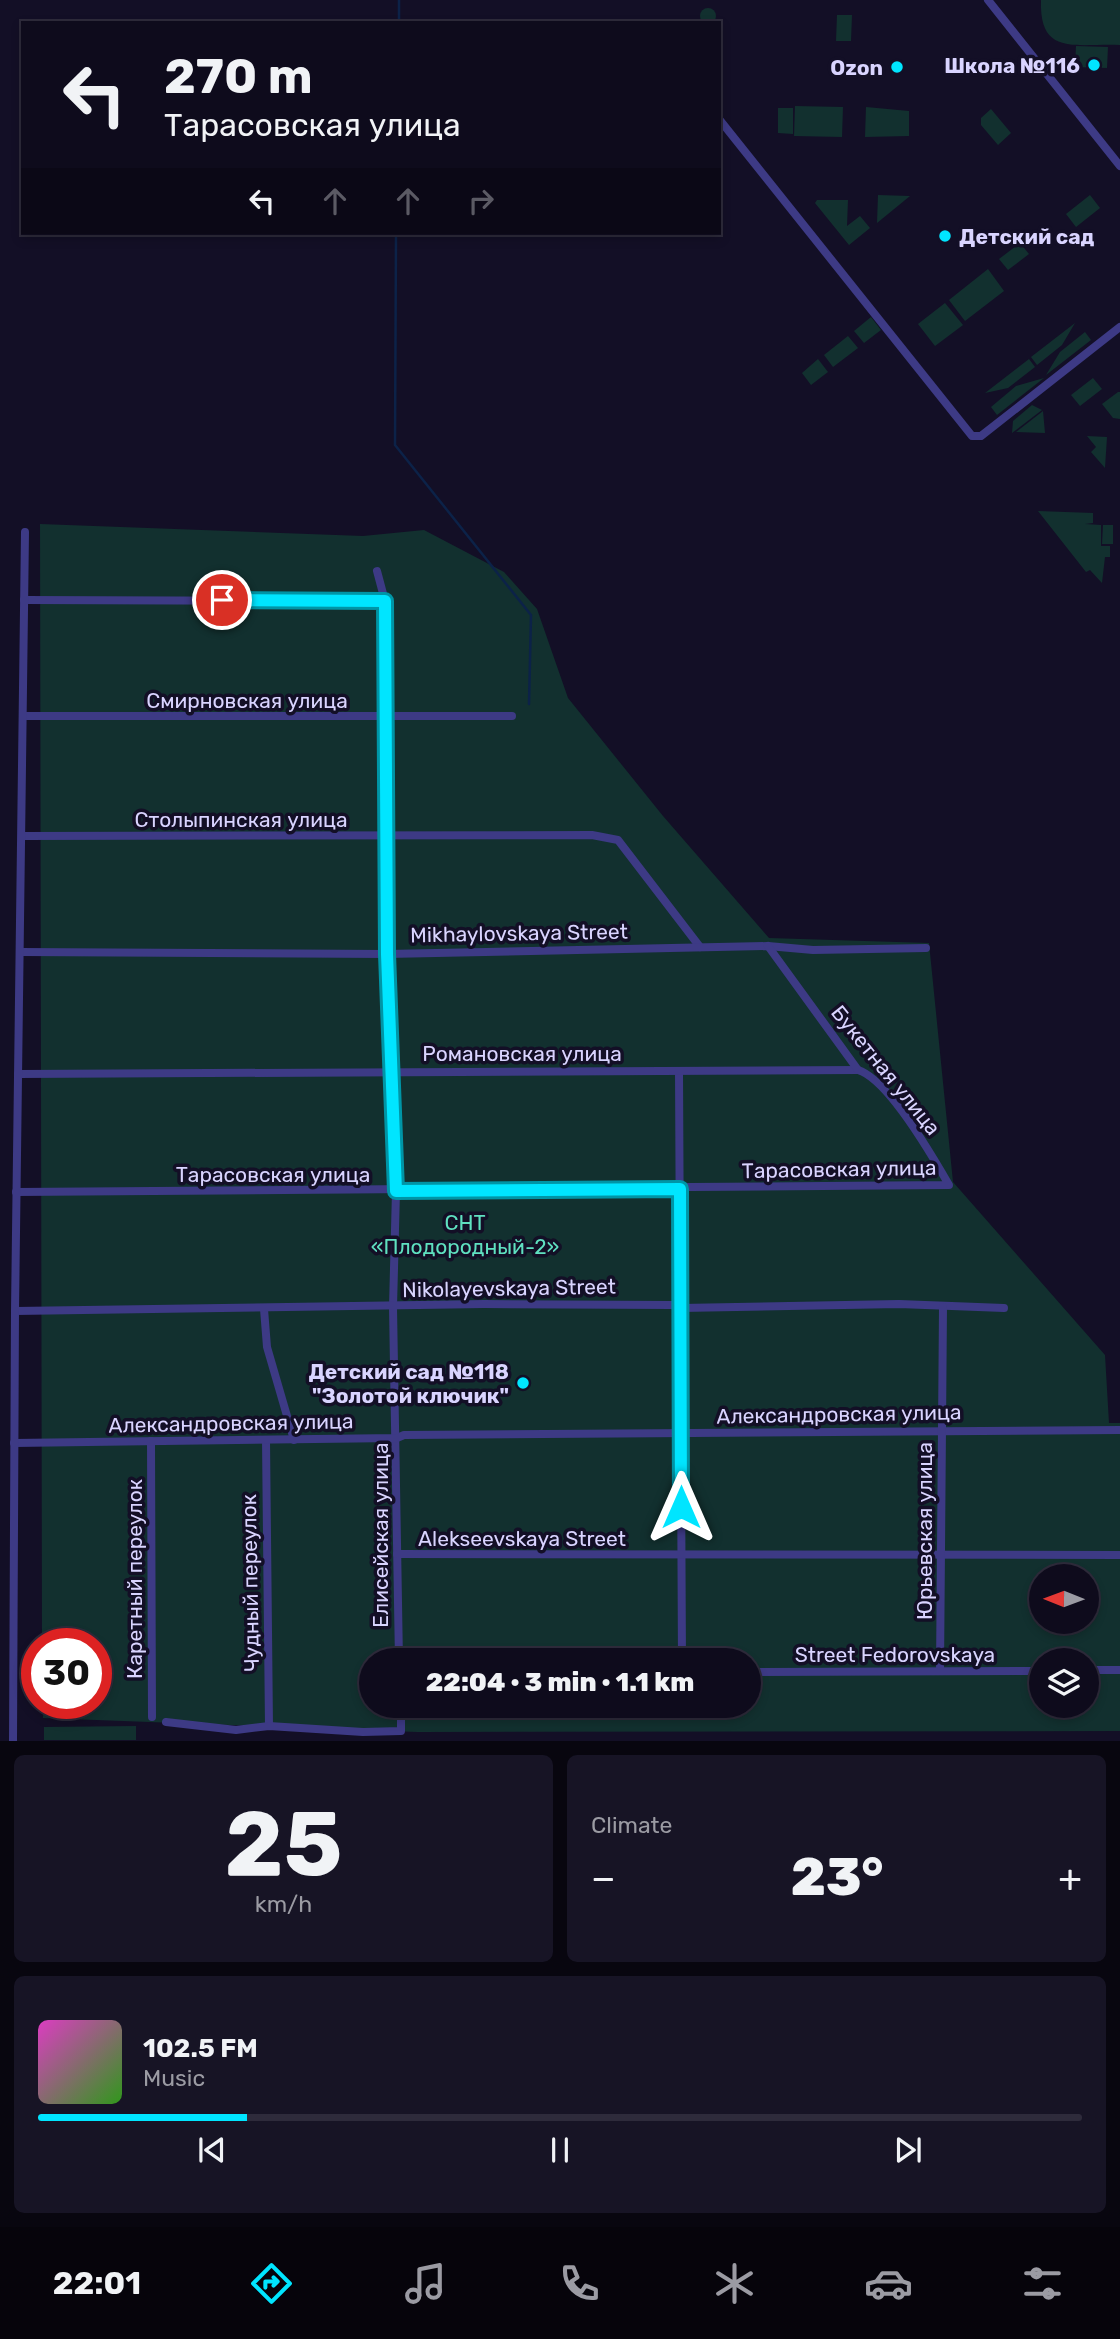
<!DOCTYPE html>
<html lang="en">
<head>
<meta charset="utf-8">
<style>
  :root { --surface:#0e0b1c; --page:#171425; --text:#f1f3f6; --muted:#9b9ba3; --line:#2e2b3b; --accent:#00e5ff }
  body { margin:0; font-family:Rubik,sans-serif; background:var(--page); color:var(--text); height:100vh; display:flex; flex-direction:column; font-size:26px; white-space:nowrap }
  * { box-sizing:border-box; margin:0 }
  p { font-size:23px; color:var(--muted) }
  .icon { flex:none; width:38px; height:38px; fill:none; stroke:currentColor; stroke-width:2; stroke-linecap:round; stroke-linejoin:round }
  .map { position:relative; height:1741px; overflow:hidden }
  .panel { display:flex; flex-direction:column; gap:14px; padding:14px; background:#08060f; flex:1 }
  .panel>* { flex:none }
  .top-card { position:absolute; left:21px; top:21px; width:700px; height:214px; border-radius:0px; box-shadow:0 4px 10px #0003,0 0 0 2px var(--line); background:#0e0b1c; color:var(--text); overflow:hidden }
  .needle { width:46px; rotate:271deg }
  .fabs { position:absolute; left:1029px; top:1564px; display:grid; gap:14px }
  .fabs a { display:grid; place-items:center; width:70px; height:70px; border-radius:50%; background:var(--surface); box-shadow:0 4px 10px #0003,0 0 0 2px var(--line); font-size:35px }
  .speed { position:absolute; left:21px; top:1628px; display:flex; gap:14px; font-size:35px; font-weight:700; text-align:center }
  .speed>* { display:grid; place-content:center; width:91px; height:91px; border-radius:50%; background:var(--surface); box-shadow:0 4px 10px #0003,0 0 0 2px var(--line); line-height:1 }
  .speed .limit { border:10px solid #d22; background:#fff; color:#111 }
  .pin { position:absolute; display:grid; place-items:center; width:60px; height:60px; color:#fff; margin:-30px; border:4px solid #fff; border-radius:50%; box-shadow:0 2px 7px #0007 }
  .me { position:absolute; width:77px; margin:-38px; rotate:0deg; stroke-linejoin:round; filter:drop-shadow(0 0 5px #0008) }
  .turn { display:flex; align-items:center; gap:24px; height:147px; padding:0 28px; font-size:32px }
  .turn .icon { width:91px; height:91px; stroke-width:2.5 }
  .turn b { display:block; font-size:49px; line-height:60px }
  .lanes { display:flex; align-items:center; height:66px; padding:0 28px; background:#0003; justify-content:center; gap:35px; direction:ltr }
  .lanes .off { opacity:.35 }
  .big { font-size:52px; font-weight:800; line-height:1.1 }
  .panel .card { flex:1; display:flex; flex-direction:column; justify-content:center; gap:10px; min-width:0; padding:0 24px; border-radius:10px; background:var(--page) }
  .panel .dial { align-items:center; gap:0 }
  .dial b { font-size:91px; line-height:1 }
  .song { display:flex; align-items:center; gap:21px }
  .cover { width:84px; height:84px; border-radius:10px; background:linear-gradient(135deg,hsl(310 70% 55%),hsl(110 70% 35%)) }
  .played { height:7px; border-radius:4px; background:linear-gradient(90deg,var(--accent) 20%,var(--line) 20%) }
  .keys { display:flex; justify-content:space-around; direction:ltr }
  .heat { display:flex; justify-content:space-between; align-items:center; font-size:38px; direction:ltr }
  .panel .tiles { flex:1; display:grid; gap:14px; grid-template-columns:1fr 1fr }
  .card:last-child { grid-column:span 2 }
  .trip { position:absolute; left:359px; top:1648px; width:402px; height:70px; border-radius:35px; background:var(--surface); box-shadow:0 4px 10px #0003,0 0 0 2px var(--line); font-weight:800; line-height:70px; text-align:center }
  .menu { display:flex; height:112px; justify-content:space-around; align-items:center; background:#06040b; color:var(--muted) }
  .menu .icon { width:49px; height:49px }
  .menu .active { color:var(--accent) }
  .menu b { font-size:32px; color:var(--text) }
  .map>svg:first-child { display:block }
  .green { fill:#12302f; fill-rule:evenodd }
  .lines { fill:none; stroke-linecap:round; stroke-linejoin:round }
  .stream { stroke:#0c2248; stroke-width:2.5 }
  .minor { stroke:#3d3a85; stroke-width:8 }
  .route-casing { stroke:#0095a6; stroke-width:18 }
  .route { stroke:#00e5ff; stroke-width:12 }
  .poi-dot { fill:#00e5ff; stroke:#130f26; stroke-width:2.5 }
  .labels { text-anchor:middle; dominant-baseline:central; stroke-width:7; stroke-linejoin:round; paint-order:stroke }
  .poi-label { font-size:21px; font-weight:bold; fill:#d9d4ff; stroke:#130f26; text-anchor:end }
  .street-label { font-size:21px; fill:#d9d4ff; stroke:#130f26 }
  .park-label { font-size:21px; fill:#5fe0c0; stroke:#130f26 }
</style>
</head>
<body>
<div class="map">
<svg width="1120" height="1741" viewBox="0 0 1120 1741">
  <rect width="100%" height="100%" fill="#130f26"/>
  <g class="green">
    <path d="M 1041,0 L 1120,0 L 1120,45 C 1076,43 1039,57 1041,0 Z"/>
    <circle cx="708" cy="16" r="8"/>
    <path d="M 837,15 L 852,15 L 851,41 L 836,41 Z"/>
    <path d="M 1076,46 L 1108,47 L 1107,68 L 1075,67 Z"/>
    <path d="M 795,106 L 843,107 L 842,137 L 794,136 Z"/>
    <path d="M 866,107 L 909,111 L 909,136 L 865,137 Z"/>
    <path d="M 778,108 L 793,108 L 793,134 L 778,133 Z"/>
    <path d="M 991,109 L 1011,133 L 998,145 L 981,125 L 981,118 Z"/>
    <path d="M 878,195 L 910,196 L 877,223 Z"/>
    <path d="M 1090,195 L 1100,208 L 1076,227 L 1066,214 Z"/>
    <path d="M 817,200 L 848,200 L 847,226 L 860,216 L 870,228 L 849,245 L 815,203 Z"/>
    <path d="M 1020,243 L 1029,254 L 1008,270 L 999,259 Z"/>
    <path d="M 988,269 L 1004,291 L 965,321 L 949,300 Z"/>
    <path d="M 945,303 L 963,325 L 935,346 L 918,324 Z"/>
    <path d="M 871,317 L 881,330 L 864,343 L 854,331 Z"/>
    <path d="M 1075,323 L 1062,345 L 1037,365 L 1031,357 Z"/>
    <path d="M 1085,332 L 1091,340 L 1046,375 L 1060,352 Z"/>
    <path d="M 848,336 L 858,348 L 833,367 L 824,355 Z"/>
    <path d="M 818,359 L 828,372 L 811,385 L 802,373 Z"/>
    <path d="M 1029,359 L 1035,367 L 1008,388 L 985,393 Z"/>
    <path d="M 1044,378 L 997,415 L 991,407 L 1016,386 Z"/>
    <path d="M 1093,378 L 1102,389 L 1080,406 L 1071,395 Z"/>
    <path d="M 1118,392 L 1120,392 L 1120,419 L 1113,418 L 1102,404 Z"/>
    <path d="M 1032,405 L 1042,410 L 1012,433 L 1013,421 Z"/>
    <path d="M 1043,411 L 1045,433 L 1016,432 Z"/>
    <path d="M 1087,436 L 1107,437 L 1105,468 L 1091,452 L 1096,447 Z"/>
    <path d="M 1038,511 L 1093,513 L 1093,523 L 1085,524 L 1101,525 L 1101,546 L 1110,546 L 1110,557 L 1105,557 L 1102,583 L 1090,570 L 1086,572 Z"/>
    <path d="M 40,524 L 363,536 L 424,530 L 504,572 L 537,609 L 568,698 L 663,816 L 769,938 L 929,943 L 953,1182 L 1105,1355 L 1109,1423 L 1120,1423 L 1120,1731 L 418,1732 L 43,1718 L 43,1703 L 96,1703 L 96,1643 L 42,1643 ZM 1041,1577 L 1087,1577 L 1087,1622 L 1041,1622 ZM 371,1661 L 749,1661 L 749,1706 L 371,1706 ZM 1041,1661 L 1087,1661 L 1087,1706 L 1041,1706 Z"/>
    <path d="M 1103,525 L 1113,525 L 1113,544 L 1102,544 Z"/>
    <path d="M 136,1726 L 136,1740 L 44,1740 L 44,1727 Z"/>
  </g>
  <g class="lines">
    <g class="stream">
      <path d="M 399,23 L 399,0"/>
      <path d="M 396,233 L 395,445 L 531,615 L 529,704"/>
    </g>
    <g class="minor">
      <path d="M 988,0 L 1120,166"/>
      <path d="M 719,119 L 972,436 L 981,436 L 1120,327"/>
      <path d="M 377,571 L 385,601 L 387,954 L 396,1191 L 393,1307 L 399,1661"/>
      <path d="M 24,600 L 385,601"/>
      <path d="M 23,716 L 512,716"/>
      <path d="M 22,836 L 592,835 L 618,840 L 700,947"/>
      <path d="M 20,952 L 387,954 L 768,946 L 813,950 L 926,948"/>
      <path d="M 679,1072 L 682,1661"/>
      <path d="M 18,1074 L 858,1070"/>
      <path d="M 16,1192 L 949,1185 C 933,1157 888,1079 858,1070 L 768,946"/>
      <path d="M 264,1309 L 267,1347 L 294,1440"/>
      <path d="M 15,1311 L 484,1304 L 672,1305 L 681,1308 L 899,1304 L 1004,1308"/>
      <path d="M 266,1440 L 269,1726"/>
      <path d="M 151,1441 L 152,1717"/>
      <path d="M 14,1443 L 397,1438 L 404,1435 L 1120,1430"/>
      <path d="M 397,1554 L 1120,1555"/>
      <path d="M 1087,1670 L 1120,1670"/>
      <path d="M 940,1671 L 943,1307"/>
      <path d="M 749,1672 L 1041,1671"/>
      <path d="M 166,1722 L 236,1730 L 269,1726 L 363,1732 L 401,1731 L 401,1706"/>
      <path d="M 13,1741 L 15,1311 L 25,532"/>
    </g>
  </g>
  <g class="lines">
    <g class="route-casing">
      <path id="route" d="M 222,600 L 385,601 L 387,954 L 396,1191 L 680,1189 L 681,1507"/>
    </g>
    <use href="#route" class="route"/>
  </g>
  <g class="poi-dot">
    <circle cx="1094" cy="65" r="7"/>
    <circle cx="897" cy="67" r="7"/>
    <circle cx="945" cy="236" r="7"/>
    <circle cx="523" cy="1383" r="7"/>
  </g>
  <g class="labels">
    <g class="poi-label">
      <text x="1080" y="65">Школа №116</text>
      <text x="883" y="67">Ozon</text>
      <text x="959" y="236" text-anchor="start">Детский сад</text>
      <text x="509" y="1371">Детский сад №118<tspan x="509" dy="24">"Золотой ключик"</tspan></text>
    </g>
    <g class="street-label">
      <text x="247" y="700">Смирновская улица</text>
      <text x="241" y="819">Столыпинская улица</text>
      <text transform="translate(519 933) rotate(-1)">Mikhaylovskaya Street</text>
      <text x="522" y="1053">Романовская улица</text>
      <text transform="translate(886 1070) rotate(51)">Букетная улица</text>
      <text transform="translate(839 1169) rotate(-1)">Тарасовская улица</text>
      <text x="273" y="1174">Тарасовская улица</text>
      <text transform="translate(509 1288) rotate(-1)">Nikolayevskaya Street</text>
      <text transform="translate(839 1414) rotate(-1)">Александровская улица</text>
      <text transform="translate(231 1423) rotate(-1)">Александровская улица</text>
      <text transform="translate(924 1531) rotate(-90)">Юрьевская улица</text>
      <text transform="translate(380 1535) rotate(-90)">Елисейская улица</text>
      <text x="522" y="1538">Alekseevskaya Street</text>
      <text transform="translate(134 1579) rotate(-90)">Каретный переулок</text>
      <text transform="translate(250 1583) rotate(-91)">Чудный переулок</text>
      <text x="895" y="1654">Street Fedorovskaya</text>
    </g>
    <g class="park-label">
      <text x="465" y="1222">СНТ<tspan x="465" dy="24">«Плодородный-2»</tspan></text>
    </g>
  </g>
</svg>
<div class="fabs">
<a><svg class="needle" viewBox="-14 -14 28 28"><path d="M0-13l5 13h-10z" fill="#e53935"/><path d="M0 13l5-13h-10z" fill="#9b9ba3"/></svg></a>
<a><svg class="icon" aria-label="layers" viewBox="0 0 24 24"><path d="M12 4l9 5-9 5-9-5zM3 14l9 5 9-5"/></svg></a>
</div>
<div class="speed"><div class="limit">30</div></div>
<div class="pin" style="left:222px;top:600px;background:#d93025"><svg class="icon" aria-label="arrive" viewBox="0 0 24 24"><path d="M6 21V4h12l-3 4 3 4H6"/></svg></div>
<svg class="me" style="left:681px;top:1507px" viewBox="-20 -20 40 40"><path d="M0-17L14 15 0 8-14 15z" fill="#00e5ff" stroke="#fff" stroke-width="4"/></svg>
<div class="trip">22:04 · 3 min · 1.1 km</div>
<div class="top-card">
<div class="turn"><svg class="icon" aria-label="left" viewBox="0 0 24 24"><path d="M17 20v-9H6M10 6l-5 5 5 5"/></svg><div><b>270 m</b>Тарасовская улица</div></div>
<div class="lanes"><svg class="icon" aria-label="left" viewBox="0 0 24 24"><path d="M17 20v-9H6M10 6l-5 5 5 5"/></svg><svg class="icon off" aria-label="ahead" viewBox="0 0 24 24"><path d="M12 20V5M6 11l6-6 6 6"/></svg><svg class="icon off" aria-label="ahead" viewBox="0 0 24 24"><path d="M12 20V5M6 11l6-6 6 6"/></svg><svg class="icon off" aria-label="right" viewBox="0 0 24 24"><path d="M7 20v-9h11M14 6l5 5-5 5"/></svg></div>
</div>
</div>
<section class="panel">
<div class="tiles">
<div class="card dial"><b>25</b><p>km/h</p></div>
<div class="card"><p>Climate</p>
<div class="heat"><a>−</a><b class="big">23°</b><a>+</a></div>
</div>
<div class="card">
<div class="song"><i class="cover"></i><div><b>102.5 FM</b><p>Music</p></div></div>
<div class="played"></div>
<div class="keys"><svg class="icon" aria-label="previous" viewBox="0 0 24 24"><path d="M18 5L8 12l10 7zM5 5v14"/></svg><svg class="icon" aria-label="pause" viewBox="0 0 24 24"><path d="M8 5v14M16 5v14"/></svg><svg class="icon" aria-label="next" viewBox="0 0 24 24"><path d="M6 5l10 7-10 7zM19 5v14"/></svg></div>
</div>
</div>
</section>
<nav class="menu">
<b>22:01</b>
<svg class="icon active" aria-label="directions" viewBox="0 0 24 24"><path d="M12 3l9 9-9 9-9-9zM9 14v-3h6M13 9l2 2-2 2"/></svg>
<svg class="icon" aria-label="music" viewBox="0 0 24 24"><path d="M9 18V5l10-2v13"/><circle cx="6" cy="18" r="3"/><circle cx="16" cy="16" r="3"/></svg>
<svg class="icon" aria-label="phone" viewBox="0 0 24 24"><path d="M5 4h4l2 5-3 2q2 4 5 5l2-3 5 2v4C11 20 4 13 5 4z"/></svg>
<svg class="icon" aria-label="climate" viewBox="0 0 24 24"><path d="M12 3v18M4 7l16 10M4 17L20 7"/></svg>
<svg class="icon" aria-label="car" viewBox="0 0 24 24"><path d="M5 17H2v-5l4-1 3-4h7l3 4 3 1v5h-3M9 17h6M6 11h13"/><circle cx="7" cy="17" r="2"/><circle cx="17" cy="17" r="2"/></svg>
<svg class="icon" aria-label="filters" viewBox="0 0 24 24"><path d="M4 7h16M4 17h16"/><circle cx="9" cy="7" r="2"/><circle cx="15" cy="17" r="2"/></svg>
</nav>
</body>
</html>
